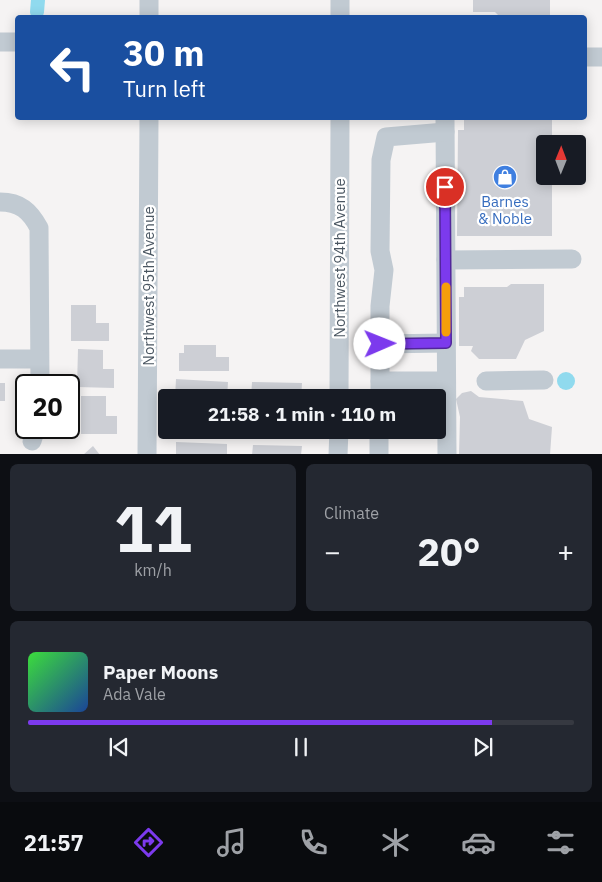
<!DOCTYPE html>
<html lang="en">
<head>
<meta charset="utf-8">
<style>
  :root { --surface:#171b24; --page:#242831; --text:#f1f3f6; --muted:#9ea1a6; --line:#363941; --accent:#7c3aed }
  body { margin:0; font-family:"IBM Plex Sans",sans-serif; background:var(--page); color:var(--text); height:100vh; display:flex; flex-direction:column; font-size:19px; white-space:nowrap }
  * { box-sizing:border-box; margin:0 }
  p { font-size:16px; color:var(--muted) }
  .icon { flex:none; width:28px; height:28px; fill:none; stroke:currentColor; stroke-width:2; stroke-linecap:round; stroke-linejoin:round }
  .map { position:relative; height:454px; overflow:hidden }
  .sheet { display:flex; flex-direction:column; gap:10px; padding:10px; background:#0d0f14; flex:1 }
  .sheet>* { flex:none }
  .banner { position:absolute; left:15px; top:15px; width:572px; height:105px; border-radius:5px; box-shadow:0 2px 12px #0003; background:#1a4fa0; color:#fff; overflow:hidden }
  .needle { width:32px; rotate:1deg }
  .fabs { position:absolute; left:536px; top:135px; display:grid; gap:10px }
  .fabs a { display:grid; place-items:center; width:50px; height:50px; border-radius:5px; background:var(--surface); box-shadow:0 2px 12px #0003; font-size:25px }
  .speed { position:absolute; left:15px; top:374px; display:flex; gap:10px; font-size:25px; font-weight:700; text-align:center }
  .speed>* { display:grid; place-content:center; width:65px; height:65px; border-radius:50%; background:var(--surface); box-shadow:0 2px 12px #0003; line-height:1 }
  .speed .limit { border:2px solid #111; border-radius:8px; background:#fff; color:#111 }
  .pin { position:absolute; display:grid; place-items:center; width:42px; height:42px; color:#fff; margin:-21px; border:2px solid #fff; border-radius:50%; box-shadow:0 1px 5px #0007 }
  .me { position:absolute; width:55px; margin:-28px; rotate:89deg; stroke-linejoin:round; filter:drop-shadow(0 0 4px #0008) }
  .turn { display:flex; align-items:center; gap:18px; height:105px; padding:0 25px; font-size:22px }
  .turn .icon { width:65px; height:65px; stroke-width:2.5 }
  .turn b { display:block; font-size:35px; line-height:42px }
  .big { font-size:38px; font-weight:700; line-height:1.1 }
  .sheet .widget { flex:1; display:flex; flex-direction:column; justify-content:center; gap:8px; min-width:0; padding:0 18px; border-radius:8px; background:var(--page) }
  .sheet .dial { align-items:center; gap:0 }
  .dial b { font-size:65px; line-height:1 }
  .song { display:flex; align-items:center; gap:15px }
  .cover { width:60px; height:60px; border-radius:8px; background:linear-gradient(135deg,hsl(120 70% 55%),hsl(220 70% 35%)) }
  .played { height:5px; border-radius:2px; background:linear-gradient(90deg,var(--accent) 85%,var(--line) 85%) }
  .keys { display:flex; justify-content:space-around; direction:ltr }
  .heat { display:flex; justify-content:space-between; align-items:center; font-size:28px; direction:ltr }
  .sheet .tiles { flex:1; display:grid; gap:10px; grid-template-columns:1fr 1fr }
  .widget:last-child { grid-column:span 2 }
  .trip { position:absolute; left:158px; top:389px; width:288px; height:50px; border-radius:5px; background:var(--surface); box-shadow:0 2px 12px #0003; font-weight:700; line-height:50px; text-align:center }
  .tab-bar { display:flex; height:80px; justify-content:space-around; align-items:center; background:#090b0e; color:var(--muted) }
  .tab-bar .icon { width:35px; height:35px }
  .tab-bar .current { color:var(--accent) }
  .tab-bar b { font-size:22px; color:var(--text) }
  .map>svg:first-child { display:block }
  .water { fill:#90daee }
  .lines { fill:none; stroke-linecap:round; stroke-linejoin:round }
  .canal { stroke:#90daee; stroke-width:14 }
  .building { fill:#cdcfd5 }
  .minor { stroke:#c1cad2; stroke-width:19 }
  .route-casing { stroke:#51269a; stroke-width:12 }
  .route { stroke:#7c3aed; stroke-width:9 }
  .slow { stroke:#f59e0b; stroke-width:9 }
  .labels { text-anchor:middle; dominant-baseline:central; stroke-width:4.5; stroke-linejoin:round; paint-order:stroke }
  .shop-label { font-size:15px; fill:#366cbe; stroke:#fff }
  .street-label { font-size:15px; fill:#4a5661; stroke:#fff }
</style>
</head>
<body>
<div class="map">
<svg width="602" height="455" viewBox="0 0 602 455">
  <rect width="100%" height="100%" fill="#f5f3f3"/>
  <circle class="water" cx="566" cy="381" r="9"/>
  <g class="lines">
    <path class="canal" d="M 37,12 L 38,0"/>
  </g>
  <g class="building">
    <path d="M 473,0 L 550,0 L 550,16 L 499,16 L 495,12 L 473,12 Z"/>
    <path d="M 464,118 L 552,118 L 552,144 L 545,144 L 545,176 L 552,176 L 552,236 L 457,236 L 458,130 L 464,130 Z"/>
    <path d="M 511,284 L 544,284 L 544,331 L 525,340 L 516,359 L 479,359 L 471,351 L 473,346 L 459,346 L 459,297 L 464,297 L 464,287 L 507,287 Z"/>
    <path d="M 71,305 L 96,305 L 96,323 L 109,323 L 109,341 L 71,341 Z"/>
    <path d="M 184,345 L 216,345 L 216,357 L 229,357 L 229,371 L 179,371 L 179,353 L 184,353 Z"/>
    <path d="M 78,349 L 103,350 L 103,369 L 114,369 L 114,388 L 77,387 Z"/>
    <path d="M 176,379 L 228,382 L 227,397 L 175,398 Z"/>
    <path d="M 252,382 L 302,383 L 301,398 L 251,398 Z"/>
    <rect x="0" y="383" width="5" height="18"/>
    <path d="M 471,391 L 479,397 L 523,401 L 529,419 L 552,427 L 550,455 L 459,455 L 460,417 L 456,399 L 462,393 Z"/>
    <path d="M 81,396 L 106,396 L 106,416 L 117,416 L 117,434 L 81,434 Z"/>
    <path d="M 183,430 L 214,430 L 214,433 L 183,432 Z"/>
    <path d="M 263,430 L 302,430 L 301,435 L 263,434 Z"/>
    <path d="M 176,442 L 227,444 L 227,455 L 176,455 Z"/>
    <path d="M 253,445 L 302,446 L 301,455 L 252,455 Z"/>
    <path d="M 93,446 L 100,455 L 83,455 Z"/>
  </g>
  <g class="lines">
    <g class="minor">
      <path d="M 149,18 L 149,0"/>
      <path d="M 340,18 L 340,0"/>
      <path d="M 0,42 L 18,42"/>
      <path d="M 585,57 L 602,57"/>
      <path d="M 445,118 L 447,455"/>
      <path d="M 0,202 C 20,202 30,211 39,228 L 40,385"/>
      <path d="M 446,260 L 572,259"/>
      <path d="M 380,344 L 446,343"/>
      <path d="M 0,359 L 39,359"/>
      <path d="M 380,381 L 446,381"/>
      <path d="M 486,381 L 544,380"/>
      <path d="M 339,398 L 340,118"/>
      <path d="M 380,398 L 380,306 L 384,270 L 380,251 L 381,160 L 386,137 L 445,132"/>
      <path d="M 32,441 L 36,428"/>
      <path d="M 147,455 L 149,118"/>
      <path d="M 338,455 L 339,430"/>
      <path d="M 379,455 L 379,430"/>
    </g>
  </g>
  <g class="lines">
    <g class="route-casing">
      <path id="route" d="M 380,344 L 446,343 L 445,187"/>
    </g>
    <use href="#route" class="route"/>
    <path class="slow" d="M 446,287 L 446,332"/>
  </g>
  <defs>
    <g id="shop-disc" transform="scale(1.25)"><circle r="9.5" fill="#3f7fe0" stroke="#fff"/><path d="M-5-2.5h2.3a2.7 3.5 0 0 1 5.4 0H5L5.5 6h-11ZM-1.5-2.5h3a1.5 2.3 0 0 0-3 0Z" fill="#fff"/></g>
  </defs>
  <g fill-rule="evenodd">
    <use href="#shop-disc" x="505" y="177"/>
  </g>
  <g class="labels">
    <g class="shop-label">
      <text x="505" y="201">Barnes<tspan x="505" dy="17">&amp; Noble</tspan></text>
    </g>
    <g class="street-label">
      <text transform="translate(339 258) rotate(-90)">Northwest 94th Avenue</text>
      <text transform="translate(148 286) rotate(-90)">Northwest 95th Avenue</text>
    </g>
  </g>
</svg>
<div class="fabs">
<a><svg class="needle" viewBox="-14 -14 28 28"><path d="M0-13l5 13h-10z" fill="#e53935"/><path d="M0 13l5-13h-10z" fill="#9ea1a6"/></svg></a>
</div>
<div class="speed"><div class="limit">20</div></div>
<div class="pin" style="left:445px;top:187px;background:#d93025"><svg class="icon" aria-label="arrive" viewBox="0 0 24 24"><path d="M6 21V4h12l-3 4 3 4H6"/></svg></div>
<svg class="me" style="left:380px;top:344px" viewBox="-20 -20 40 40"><circle r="19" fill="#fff"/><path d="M0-13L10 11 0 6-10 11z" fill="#7c3aed"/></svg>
<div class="trip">21:58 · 1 min · 110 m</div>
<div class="banner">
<div class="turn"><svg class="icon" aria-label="left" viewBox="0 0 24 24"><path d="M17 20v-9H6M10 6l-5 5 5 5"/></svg><div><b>30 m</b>Turn left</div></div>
</div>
</div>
<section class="sheet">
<div class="tiles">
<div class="widget dial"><b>11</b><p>km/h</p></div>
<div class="widget"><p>Climate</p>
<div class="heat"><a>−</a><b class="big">20°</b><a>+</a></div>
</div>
<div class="widget">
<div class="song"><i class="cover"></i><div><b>Paper Moons</b><p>Ada Vale</p></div></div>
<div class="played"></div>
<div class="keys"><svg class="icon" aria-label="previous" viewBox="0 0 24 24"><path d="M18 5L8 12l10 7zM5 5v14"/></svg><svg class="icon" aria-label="pause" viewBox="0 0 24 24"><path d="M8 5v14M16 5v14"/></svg><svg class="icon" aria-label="next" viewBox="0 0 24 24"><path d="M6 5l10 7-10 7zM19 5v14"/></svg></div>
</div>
</div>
</section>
<nav class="tab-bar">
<b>21:57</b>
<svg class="icon current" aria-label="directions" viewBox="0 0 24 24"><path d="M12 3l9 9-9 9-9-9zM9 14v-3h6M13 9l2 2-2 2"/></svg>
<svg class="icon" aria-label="music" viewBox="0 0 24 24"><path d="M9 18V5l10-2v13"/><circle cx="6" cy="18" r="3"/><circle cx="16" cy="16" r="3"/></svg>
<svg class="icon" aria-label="phone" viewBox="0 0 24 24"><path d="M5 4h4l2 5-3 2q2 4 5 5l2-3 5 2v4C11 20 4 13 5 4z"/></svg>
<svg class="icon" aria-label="climate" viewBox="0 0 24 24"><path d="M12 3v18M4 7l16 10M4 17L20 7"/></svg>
<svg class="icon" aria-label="car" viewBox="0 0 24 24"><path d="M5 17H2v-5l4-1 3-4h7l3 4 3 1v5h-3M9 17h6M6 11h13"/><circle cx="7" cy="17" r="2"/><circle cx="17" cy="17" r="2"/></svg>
<svg class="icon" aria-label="filters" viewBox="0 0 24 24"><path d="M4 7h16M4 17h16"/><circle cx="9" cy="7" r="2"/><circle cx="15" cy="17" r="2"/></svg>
</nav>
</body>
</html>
